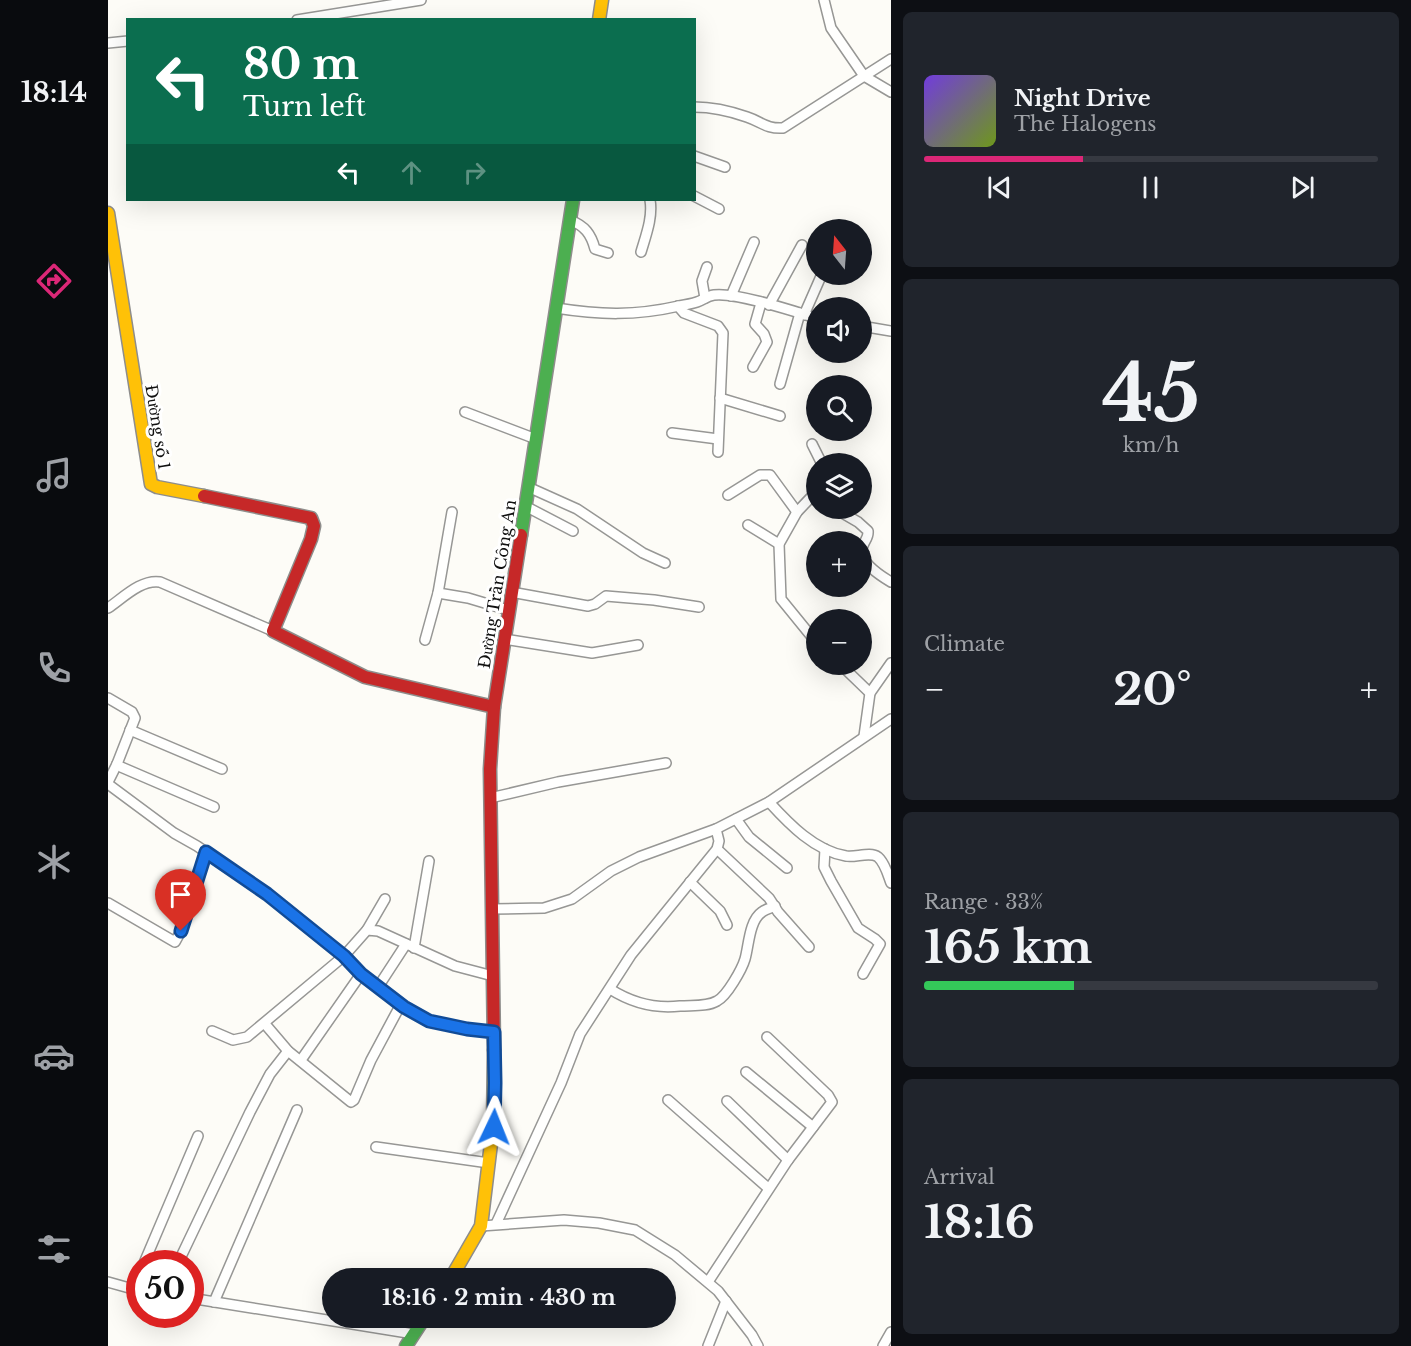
<!DOCTYPE html>
<html lang="en">
<head>
<meta charset="utf-8">
<style>
  :root { --surface:#171b24; --page:#20242c; --text:#f1f3f6; --muted:#9ea1a6; --line:#363941; --accent:#db2777 }
  body { margin:0; font-family:"Libre Baskerville",serif; background:var(--page); color:var(--text); height:100vh; display:flex; flex-direction:column; font-size:22px; white-space:nowrap }
  * { box-sizing:border-box; margin:0 }
  p { font-size:20px; color:var(--muted) }
  .icon { flex:none; width:33px; height:33px; fill:none; stroke:currentColor; stroke-width:2; stroke-linecap:round; stroke-linejoin:round }
  .map { position:relative; flex:1; overflow:hidden }
  .drawer { display:flex; flex-direction:column; gap:12px; padding:12px; background:#0d0f14; width:520px }
  .drawer>* { flex:none }
  .guide { position:absolute; left:18px; top:18px; width:570px; height:183px; border-radius:0px; box-shadow:0 6px 24px #0002; background:#0b6e4f; color:#fff; overflow:hidden }
  .needle { width:39px; rotate:343deg }
  .buttons { position:absolute; left:698px; top:219px; display:grid; gap:12px }
  .buttons a { display:grid; place-items:center; width:66px; height:66px; border-radius:50%; background:var(--surface); box-shadow:0 6px 24px #0002; font-size:30px }
  .speed { position:absolute; left:18px; top:1250px; display:flex; gap:12px; font-size:30px; font-weight:700; text-align:center }
  .speed>* { display:grid; place-content:center; width:78px; height:78px; border-radius:50%; background:var(--surface); box-shadow:0 6px 24px #0002; line-height:1 }
  .speed .limit { border:9px solid #d22; background:#fff; color:#111 }
  .pin { position:absolute; display:grid; place-items:center; width:51px; height:51px; color:#fff; margin:-62px -26px; border-radius:50% 50% 50% 0; rotate:-45deg; box-shadow:0 0 6px #0007 }
  .pin .icon { rotate:45deg }
  .me { position:absolute; width:66px; margin:-33px; rotate:2deg; stroke-linejoin:round; filter:drop-shadow(0 0 4px #0008) }
  .turn { display:flex; align-items:center; gap:21px; height:126px; padding:0 18px; font-size:27px }
  .turn .icon { width:78px; height:78px; stroke-width:2.5 }
  .turn b { display:block; font-size:42px; line-height:51px }
  .lanes { display:flex; align-items:center; height:57px; padding:0 18px; background:#0003; justify-content:center; gap:30px; direction:ltr }
  .lanes .off { opacity:.35 }
  .big { font-size:45px; font-weight:700; line-height:1.1 }
  .drawer .widget { flex:1; display:flex; flex-direction:column; justify-content:center; gap:9px; min-width:0; padding:0 21px; border-radius:9px; background:var(--page) }
  .drawer .dial { align-items:center; gap:0 }
  .dial b { font-size:78px; line-height:1 }
  .song { display:flex; align-items:center; gap:18px }
  .cover { width:72px; height:72px; border-radius:9px; background:linear-gradient(135deg,hsl(260 70% 55%),hsl(80 70% 35%)) }
  .played { height:6px; border-radius:3px; background:linear-gradient(90deg,var(--accent) 35%,var(--line) 35%) }
  .keys { display:flex; justify-content:space-around; direction:ltr }
  .heat { display:flex; justify-content:space-between; align-items:center; font-size:33px; direction:ltr }
  .charge { height:9px; border-radius:4px; background:linear-gradient(90deg,#34c759 33%,var(--line) 0) }
  .trip { position:absolute; left:214px; top:1268px; width:354px; height:60px; border-radius:30px; background:var(--surface); box-shadow:0 6px 24px #0002; font-weight:700; line-height:60px; text-align:center }
  main { display:flex; flex:1; min-height:0 }
  .tab-bar { display:flex; flex-direction:column; width:108px; justify-content:space-around; align-items:center; background:#090b0e; color:var(--muted) }
  .tab-bar .icon { width:42px; height:42px }
  .tab-bar .current { color:var(--accent) }
  .tab-bar b { font-size:27px; color:var(--text) }
  .map>svg:first-child { display:block }
  .lines { fill:none; stroke-linecap:round; stroke-linejoin:round }
  .street-casing { stroke:#979795; stroke-width:12 }
  .fast-casing { stroke:#8e8d8b; stroke-width:15 }
  .slow-casing { stroke:#8e8d8b; stroke-width:15 }
  .jam-casing { stroke:#8e8d8b; stroke-width:15 }
  .street { stroke:#fffffe; stroke-width:9 }
  .fast { stroke:#4caf50; stroke-width:12 }
  .slow { stroke:#ffc107; stroke-width:12 }
  .jam { stroke:#c62828; stroke-width:12 }
  .route-casing { stroke:#114b97; stroke-width:15 }
  .route { stroke:#1a73e8; stroke-width:10 }
  .labels { text-anchor:middle; dominant-baseline:central; stroke-width:6; stroke-linejoin:round; paint-order:stroke }
  .street-label { font-size:16px; fill:#111; stroke:#fff }
</style>
</head>
<body>
<main>
<nav class="tab-bar">
<b>18:14</b>
<svg class="icon current" aria-label="directions" viewBox="0 0 24 24"><path d="M12 3l9 9-9 9-9-9zM9 14v-3h6M13 9l2 2-2 2"/></svg>
<svg class="icon" aria-label="music" viewBox="0 0 24 24"><path d="M9 18V5l10-2v13"/><circle cx="6" cy="18" r="3"/><circle cx="16" cy="16" r="3"/></svg>
<svg class="icon" aria-label="phone" viewBox="0 0 24 24"><path d="M5 4h4l2 5-3 2q2 4 5 5l2-3 5 2v4C11 20 4 13 5 4z"/></svg>
<svg class="icon" aria-label="climate" viewBox="0 0 24 24"><path d="M12 3v18M4 7l16 10M4 17L20 7"/></svg>
<svg class="icon" aria-label="car" viewBox="0 0 24 24"><path d="M5 17H2v-5l4-1 3-4h7l3 4 3 1v5h-3M9 17h6M6 11h13"/><circle cx="7" cy="17" r="2"/><circle cx="17" cy="17" r="2"/></svg>
<svg class="icon" aria-label="filters" viewBox="0 0 24 24"><path d="M4 7h16M4 17h16"/><circle cx="9" cy="7" r="2"/><circle cx="15" cy="17" r="2"/></svg>
</nav>
<div class="map">
<svg width="783" height="1346" viewBox="0 0 783 1346">
  <rect width="100%" height="100%" fill="#fdfcf7"/>
  <g class="lines">
    <g class="street-casing">
      <g id="street">
        <path d="M 716,0 L 723,28 L 756,76 L 783,92"/>
        <path d="M 189,20 L 313,0"/>
        <path d="M 0,43 L 20,41"/>
        <path d="M 586,107 C 604,107 622,111 639,117 C 654,122 658,129 675,128 L 783,59"/>
        <path d="M 586,156 L 617,167"/>
        <path d="M 586,196 L 611,209"/>
        <path d="M 462,220 C 477,226 483,234 487,249 L 500,253"/>
        <path d="M 533,252 C 538,235 545,217 542,200"/>
        <path d="M 623,296 L 646,242"/>
        <path d="M 597,298 L 594,281 L 599,267"/>
        <path d="M 661,305 L 694,245"/>
        <path d="M 570,306 L 576,313 L 610,326 L 615,333 L 610,452"/>
        <path d="M 448,308 C 492,315 527,316 571,306 C 577,305 583,304 589,302 C 595,300 599,296 606,295 C 628,292 685,311 708,318"/>
        <path d="M 696,315 L 714,274"/>
        <path d="M 753,326 L 783,331"/>
        <path d="M 645,367 L 659,342 L 656,334 L 647,324 L 653,303"/>
        <path d="M 672,384 L 692,313"/>
        <path d="M 612,398 L 672,416"/>
        <path d="M 357,412 L 428,439"/>
        <path d="M 564,433 L 610,439"/>
        <path d="M 704,444 L 714,464"/>
        <path d="M 420,487 L 469,509 L 535,553 L 557,563"/>
        <path d="M 708,492 L 689,512 L 671,544 L 673,599 L 708,642"/>
        <path d="M 620,495 L 652,475 L 662,475 L 689,512"/>
        <path d="M 417,506 L 465,531"/>
        <path d="M 731,511 L 750,522 L 760,531 C 761,538 755,542 754,549 C 752,563 773,576 783,582"/>
        <path d="M 344,512 L 330,593 L 360,598 L 400,610"/>
        <path d="M 640,525 L 671,544"/>
        <path d="M 403,592 L 480,606 L 487,604 L 498,596 L 546,600 L 591,607"/>
        <path d="M 0,608 C 15,598 33,579 52,582 L 165,631"/>
        <path d="M 396,639 L 484,653 L 530,645"/>
        <path d="M 317,640 L 330,593"/>
        <path d="M 732,664 L 762,693"/>
        <path d="M 0,698 L 24,712 L 27,718 L 9,764 L 13,767 L 106,807"/>
        <path d="M 22,730 L 114,769"/>
        <path d="M 756,736 L 762,693 L 783,663"/>
        <path d="M 0,782 L 9,764"/>
        <path d="M 0,784 L 66,833 L 89,846 L 159,894 L 236,956 L 253,974 L 296,1007 L 321,1021 L 359,1029 L 386,1032"/>
        <path d="M 382,798 L 450,782 L 558,763"/>
        <path d="M 661,802 C 681,824 707,851 738,856 C 747,858 762,851 770,857 C 777,863 780,875 783,883"/>
        <path d="M 628,819 L 641,837 L 679,868"/>
        <path d="M 609,849 L 661,898 L 670,912 L 701,947"/>
        <path d="M 717,849 L 716,867 L 723,881 L 750,928 L 767,939 L 772,944 L 755,974"/>
        <path d="M 582,882 L 612,911 L 619,925"/>
        <path d="M 0,903 L 67,942 C 83,915 89,882 98,852"/>
        <path d="M 383,909 L 436,908 L 464,899 L 503,871 L 531,857 L 608,829 L 661,802 L 783,719"/>
        <path d="M 259,930 L 277,899"/>
        <path d="M 306,948 L 321,861"/>
        <path d="M 270,987 L 298,944"/>
        <path d="M 502,989 C 524,1003 546,1009 572,1006 C 584,1005 599,1007 609,1001 C 619,996 634,969 637,959 C 641,945 641,921 654,912 C 658,909 663,908 667,906"/>
        <path d="M 157,1024 L 180,1051 L 243,1102 L 246,1100 L 263,1060 L 293,1004"/>
        <path d="M 104,1031 L 125,1040 L 139,1037 L 236,956 L 259,930 L 270,931 L 347,966 L 385,976"/>
        <path d="M 193,1060 L 253,974"/>
        <path d="M 638,1072 L 705,1127"/>
        <path d="M 560,1100 L 660,1188"/>
        <path d="M 619,1101 L 680,1160"/>
        <path d="M 268,1147 L 381,1163"/>
        <path d="M 388,1224 L 453,1083 L 472,1034 L 523,955 L 609,849 L 611,841 L 608,829"/>
        <path d="M 373,1226 L 456,1220 L 491,1223 L 527,1230 L 567,1255 L 610,1291 L 644,1335 L 650,1346"/>
        <path d="M 36,1263 L 90,1136"/>
        <path d="M 70,1263 L 142,1112 L 162,1074 L 180,1051"/>
        <path d="M 0,1282 L 32,1291"/>
        <path d="M 600,1282 L 680,1160 L 724,1102 L 720,1095 L 659,1037"/>
        <path d="M 26,1290 L 32,1275"/>
        <path d="M 82,1298 L 306,1334"/>
        <path d="M 106,1302 L 189,1110"/>
        <path d="M 600,1346 L 618,1301"/>
        <path d="M 775,1346 L 783,1332"/>
      </g>
    </g>
    <g class="fast-casing">
      <g id="fast">
        <path d="M 413,535 L 465,200"/>
        <path d="M 298,1346 L 317,1317"/>
      </g>
    </g>
    <g class="slow-casing">
      <g id="slow">
        <path d="M 491,20 L 494,0"/>
        <path d="M 0,213 L 43,484 L 49,487 L 96,496"/>
        <path d="M 343,1278 L 373,1226 L 385,1127 L 386,1050"/>
      </g>
    </g>
    <g class="jam-casing">
      <g id="jam">
        <path d="M 96,496 L 203,518 L 206,526 L 203,539 L 165,631 L 257,677 L 386,707"/>
        <path d="M 386,1050 L 382,769 L 386,707 L 413,535"/>
      </g>
    </g>
    <use href="#street" class="street"/>
    <use href="#fast" class="fast"/>
    <use href="#slow" class="slow"/>
    <use href="#jam" class="jam"/>
  </g>
  <g class="lines">
    <g class="route-casing">
      <path id="route" d="M 73,931 L 98,852 L 159,894 L 236,956 L 253,974 L 296,1007 L 321,1021 L 359,1029 L 386,1032 L 387,1083 L 386,1127"/>
    </g>
    <use href="#route" class="route"/>
  </g>
  <g class="labels">
    <g class="street-label">
      <text transform="translate(50 427) rotate(81)">Đường số 1</text>
      <text transform="translate(389 584) rotate(-81)">Đường Trần Công An</text>
    </g>
  </g>
</svg>
<div class="buttons">
<a><svg class="needle" viewBox="-14 -14 28 28"><path d="M0-13l5 13h-10z" fill="#e53935"/><path d="M0 13l5-13h-10z" fill="#9ea1a6"/></svg></a>
<a><svg class="icon" aria-label="sound" viewBox="0 0 24 24"><path d="M4 9h4l5-4v14l-5-4H4zM17 9q2 3 0 6"/></svg></a>
<a><svg class="icon" aria-label="search" viewBox="0 0 24 24"><circle cx="10" cy="10" r="6"/><path d="M15 15l6 6"/></svg></a>
<a><svg class="icon" aria-label="layers" viewBox="0 0 24 24"><path d="M12 4l9 5-9 5-9-5zM3 14l9 5 9-5"/></svg></a>
<a>+</a>
<a>−</a>
</div>
<div class="speed"><div class="limit">50</div></div>
<div class="pin" style="left:73px;top:931px;background:#d93025"><svg class="icon" aria-label="arrive" viewBox="0 0 24 24"><path d="M6 21V4h12l-3 4 3 4H6"/></svg></div>
<svg class="me" style="left:386px;top:1127px" viewBox="-20 -20 40 40"><path d="M0-17L14 15 0 8-14 15z" fill="#1a73e8" stroke="#fff" stroke-width="4"/></svg>
<div class="trip">18:16 · 2 min · 430 m</div>
<div class="guide">
<div class="turn"><svg class="icon" aria-label="left" viewBox="0 0 24 24"><path d="M17 20v-9H6M10 6l-5 5 5 5"/></svg><div><b>80 m</b>Turn left</div></div>
<div class="lanes"><svg class="icon" aria-label="left" viewBox="0 0 24 24"><path d="M17 20v-9H6M10 6l-5 5 5 5"/></svg><svg class="icon off" aria-label="ahead" viewBox="0 0 24 24"><path d="M12 20V5M6 11l6-6 6 6"/></svg><svg class="icon off" aria-label="right" viewBox="0 0 24 24"><path d="M7 20v-9h11M14 6l5 5-5 5"/></svg></div>
</div>
</div>
<section class="drawer">
<div class="widget">
<div class="song"><i class="cover"></i><div><b>Night Drive</b><p>The Halogens</p></div></div>
<div class="played"></div>
<div class="keys"><svg class="icon" aria-label="previous" viewBox="0 0 24 24"><path d="M18 5L8 12l10 7zM5 5v14"/></svg><svg class="icon" aria-label="pause" viewBox="0 0 24 24"><path d="M8 5v14M16 5v14"/></svg><svg class="icon" aria-label="next" viewBox="0 0 24 24"><path d="M6 5l10 7-10 7zM19 5v14"/></svg></div>
</div>
<div class="widget dial"><b>45</b><p>km/h</p></div>
<div class="widget"><p>Climate</p>
<div class="heat"><a>−</a><b class="big">20°</b><a>+</a></div>
</div>
<div class="widget"><p>Range · 33%</p><b class="big">165 km</b><div class="charge"></div></div>
<div class="widget"><p>Arrival</p><b class="big">18:16</b></div>
</section>
</main>
</body>
</html>
